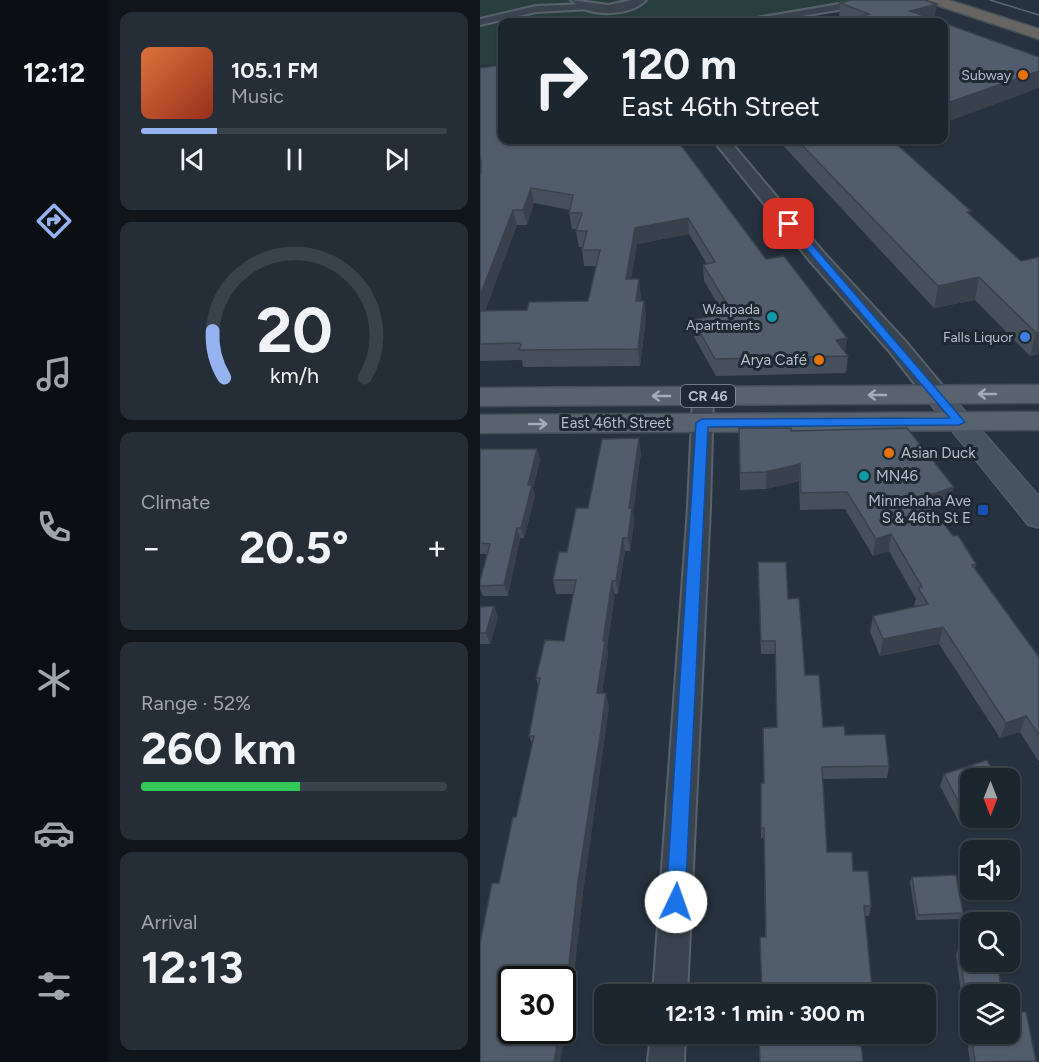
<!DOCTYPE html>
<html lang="en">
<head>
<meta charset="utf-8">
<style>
  :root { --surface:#1c262f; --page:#252e37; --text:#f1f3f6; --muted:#a0a5aa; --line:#3a434b; --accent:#95b2f1 }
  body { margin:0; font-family:Figtree,sans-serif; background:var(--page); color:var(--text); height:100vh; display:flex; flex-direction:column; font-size:22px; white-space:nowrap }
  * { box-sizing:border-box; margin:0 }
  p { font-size:20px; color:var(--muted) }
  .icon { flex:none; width:33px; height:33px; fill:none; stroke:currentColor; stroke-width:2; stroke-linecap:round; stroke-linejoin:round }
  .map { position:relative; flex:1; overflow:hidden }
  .side { display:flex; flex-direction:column; gap:12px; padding:12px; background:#0f151a; width:372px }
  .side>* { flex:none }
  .hud { position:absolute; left:18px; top:18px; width:450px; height:126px; border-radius:12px; box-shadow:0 2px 4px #0004,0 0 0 2px var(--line); background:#1c262f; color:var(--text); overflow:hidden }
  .needle { width:39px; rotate:180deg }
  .controls { position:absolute; left:480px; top:768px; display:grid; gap:12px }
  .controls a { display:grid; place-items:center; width:60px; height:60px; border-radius:12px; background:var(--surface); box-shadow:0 2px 4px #0004,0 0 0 2px var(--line); font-size:30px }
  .speed { position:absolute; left:18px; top:966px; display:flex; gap:12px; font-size:30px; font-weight:700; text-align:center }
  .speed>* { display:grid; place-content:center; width:78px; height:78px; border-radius:50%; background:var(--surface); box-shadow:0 2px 4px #0004,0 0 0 2px var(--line); line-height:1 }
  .speed .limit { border:3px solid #111; border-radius:9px; background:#fff; color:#111 }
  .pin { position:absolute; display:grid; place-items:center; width:51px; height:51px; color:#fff; margin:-26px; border-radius:12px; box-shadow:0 3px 9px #0006 }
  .me { position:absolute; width:66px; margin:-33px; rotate:3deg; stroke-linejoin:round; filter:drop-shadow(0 0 4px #0008) }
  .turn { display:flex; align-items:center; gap:21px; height:126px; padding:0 24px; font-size:27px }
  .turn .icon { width:78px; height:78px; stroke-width:2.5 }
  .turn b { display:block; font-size:42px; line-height:51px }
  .big { font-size:45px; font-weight:700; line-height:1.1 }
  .side .tile { flex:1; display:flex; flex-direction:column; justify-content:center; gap:9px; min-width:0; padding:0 21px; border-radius:12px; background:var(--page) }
  .side .dial { align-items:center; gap:0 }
  .dial svg { height:156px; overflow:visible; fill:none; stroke:var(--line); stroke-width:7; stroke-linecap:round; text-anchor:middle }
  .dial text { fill:var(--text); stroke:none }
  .song { display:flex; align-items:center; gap:18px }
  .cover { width:72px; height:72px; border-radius:9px; background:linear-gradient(135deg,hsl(20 70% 55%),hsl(10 70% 35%)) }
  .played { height:6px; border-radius:3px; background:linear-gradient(90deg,var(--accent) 25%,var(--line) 25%) }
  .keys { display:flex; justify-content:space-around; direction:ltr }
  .heat { display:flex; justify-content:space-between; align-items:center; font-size:33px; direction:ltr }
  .charge { height:9px; border-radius:4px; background:linear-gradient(90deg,#34c759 52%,var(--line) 0) }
  .trip { position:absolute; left:114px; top:984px; width:342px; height:60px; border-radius:12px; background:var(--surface); box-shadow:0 2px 4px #0004,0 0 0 2px var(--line); font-weight:700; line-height:60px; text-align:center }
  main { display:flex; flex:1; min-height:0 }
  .menu { display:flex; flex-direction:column; width:108px; justify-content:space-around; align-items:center; background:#0b0f13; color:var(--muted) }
  .menu .icon { width:42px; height:42px }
  .menu .active { color:var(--accent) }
  .menu b { font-size:27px; color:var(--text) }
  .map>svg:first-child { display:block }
  .green { fill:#283f40 }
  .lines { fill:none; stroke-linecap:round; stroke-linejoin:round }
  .minor-casing { stroke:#58626c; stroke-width:4 }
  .tertiary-casing { stroke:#58626c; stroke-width:4 }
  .secondary-casing { stroke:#58626c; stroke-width:2 }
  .primary-casing { stroke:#434d58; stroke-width:3 }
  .trunk-casing { stroke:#454f59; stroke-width:3 }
  .minor { fill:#3a444f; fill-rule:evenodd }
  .tertiary { fill:#3a444f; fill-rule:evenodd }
  .secondary { fill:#485362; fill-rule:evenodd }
  .primary { fill:#58636f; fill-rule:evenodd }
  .trunk { fill:#666563; fill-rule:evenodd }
  .tram { stroke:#5c6876; stroke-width:1.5 }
  .wall { fill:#46505d; fill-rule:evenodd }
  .shaded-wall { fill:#39414c }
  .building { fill:#515d6c; stroke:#39414c; stroke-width:1.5 }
  .oneway { stroke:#a3adb7 }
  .route { fill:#1a73e8; stroke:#114b97; stroke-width:1.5 }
  .food-dot { fill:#e8710a; stroke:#1f2934; stroke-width:2 }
  .culture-dot { fill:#0f9aa8; stroke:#1f2934; stroke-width:2 }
  .shop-dot { fill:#3f7fe0; stroke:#1f2934; stroke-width:2 }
  .transit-dot { fill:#1a4fb4; stroke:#1f2934; stroke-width:2 }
  .labels { text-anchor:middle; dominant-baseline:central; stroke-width:6; stroke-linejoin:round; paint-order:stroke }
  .far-poi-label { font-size:14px; fill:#b6bfc9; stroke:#1f2934; text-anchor:end }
  .shield { fill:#1f2934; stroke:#89929c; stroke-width:1.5 }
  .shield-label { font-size:14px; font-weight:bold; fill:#b6bfc9 }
  .poi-label { font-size:15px; fill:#b6bfc9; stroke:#1f2934; text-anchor:end }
  .street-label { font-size:15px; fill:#b6bfc9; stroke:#1f2934 }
</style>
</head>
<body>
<main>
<nav class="menu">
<b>12:12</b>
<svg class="icon active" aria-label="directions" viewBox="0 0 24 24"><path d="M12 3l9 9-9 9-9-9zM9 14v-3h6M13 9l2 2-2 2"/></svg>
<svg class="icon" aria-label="music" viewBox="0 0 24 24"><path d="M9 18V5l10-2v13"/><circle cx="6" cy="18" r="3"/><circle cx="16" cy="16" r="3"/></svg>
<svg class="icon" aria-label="phone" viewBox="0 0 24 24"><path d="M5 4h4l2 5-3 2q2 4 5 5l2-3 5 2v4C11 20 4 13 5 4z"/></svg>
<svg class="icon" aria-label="climate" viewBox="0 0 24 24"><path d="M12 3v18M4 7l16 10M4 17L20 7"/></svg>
<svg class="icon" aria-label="car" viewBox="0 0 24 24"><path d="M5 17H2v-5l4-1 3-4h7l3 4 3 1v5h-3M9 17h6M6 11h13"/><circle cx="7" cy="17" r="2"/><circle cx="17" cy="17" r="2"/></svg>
<svg class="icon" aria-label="filters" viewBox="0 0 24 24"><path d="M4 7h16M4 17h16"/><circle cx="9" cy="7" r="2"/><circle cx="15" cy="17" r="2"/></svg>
</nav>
<section class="side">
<div class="tile">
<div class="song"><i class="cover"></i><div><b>105.1 FM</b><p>Music</p></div></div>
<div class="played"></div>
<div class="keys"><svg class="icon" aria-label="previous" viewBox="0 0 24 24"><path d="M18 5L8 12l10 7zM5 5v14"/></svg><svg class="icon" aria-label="pause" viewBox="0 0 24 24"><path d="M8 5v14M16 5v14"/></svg><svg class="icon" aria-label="next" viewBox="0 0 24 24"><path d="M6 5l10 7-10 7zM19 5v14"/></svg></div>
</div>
<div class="tile dial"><svg viewBox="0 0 100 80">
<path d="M14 69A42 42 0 1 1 86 69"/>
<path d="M14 69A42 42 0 0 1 8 45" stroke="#95b2f1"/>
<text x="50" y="56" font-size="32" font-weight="700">20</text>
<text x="50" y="72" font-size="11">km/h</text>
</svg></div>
<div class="tile"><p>Climate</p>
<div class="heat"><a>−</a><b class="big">20.5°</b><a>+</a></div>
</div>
<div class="tile"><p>Range · 52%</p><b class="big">260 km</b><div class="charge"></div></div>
<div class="tile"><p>Arrival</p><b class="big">12:13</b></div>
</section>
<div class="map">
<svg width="559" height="1062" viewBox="0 0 559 1062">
  <rect width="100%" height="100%" fill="#26323f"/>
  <path class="green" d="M 0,0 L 378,0 L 245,22 L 22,22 L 22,63 L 0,66 Z"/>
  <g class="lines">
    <g class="minor-casing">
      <g id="minor">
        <path d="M 383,0 L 393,2 L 388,5 L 286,22 L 266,22 L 271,19 Z"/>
        <path d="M 108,4 L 111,5 L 111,9 L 56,12 L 0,25 L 0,19 L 56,6 Z"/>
        <path d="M 223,390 L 230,392 L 233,396 L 230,507 L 207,994 L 173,994 L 208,507 L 213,396 L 216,392 Z"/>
        <path d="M 171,1034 L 205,1034 L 204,1062 L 168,1062 Z"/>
      </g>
    </g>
    <g class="tertiary-casing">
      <g id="tertiary">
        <path d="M 91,0 L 128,5 L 152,0 L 166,0 C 151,17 106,18 91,0 Z"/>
        <path d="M 233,140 L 249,140 L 344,253 L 426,342 L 465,389 L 468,394 L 465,399 L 456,402 L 447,399 L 410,352 L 330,261 Z"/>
      </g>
    </g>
    <g class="secondary-casing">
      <path id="secondary" d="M 456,386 L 465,388 L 559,496 L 559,528 L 548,525 L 447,400 L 443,394 L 447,388 Z"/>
    </g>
    <g class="primary-casing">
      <g id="primary">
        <path d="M 559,385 L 559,403 L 0,406 L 0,388 Z"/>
        <path d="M 559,412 L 559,430 L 0,433 L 0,415 Z"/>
      </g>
    </g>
    <g class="trunk-casing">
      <path id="trunk" d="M 448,0 L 469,0 L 559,29 L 559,39 L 450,3 Z"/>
    </g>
    <use href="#minor" class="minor"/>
    <use href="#tertiary" class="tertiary"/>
    <use href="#secondary" class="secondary"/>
    <use href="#primary" class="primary"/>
    <use href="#trunk" class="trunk"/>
    <path class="tram" d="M 510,0 L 559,15"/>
  </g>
  <g class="wall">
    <path d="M 445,0 L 362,21 L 359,20 L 360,3 Z"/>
    <path d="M 197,140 L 286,259 L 367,338 L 365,353 L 368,356 L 366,373 L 236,376 L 214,337 L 213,320 L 244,314 L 224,281 L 223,265 L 227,264 L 209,234 L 157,244 L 151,279 L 161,296 L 160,301 L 164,301 L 166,318 L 160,366 L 43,367 L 42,360 L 0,361 L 0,175 L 1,172 L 1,160 ZM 54,203 L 90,210 L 89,213 L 92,229 L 97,229 L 96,231 L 99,247 L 103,247 L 102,250 L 104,266 L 116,266 L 108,301 L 47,310 L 5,311 L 37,225 L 47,225 Z"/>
    <path d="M 298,140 L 418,140 L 414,141 L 490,215 L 541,261 L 559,257 L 559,354 L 550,356 L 495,300 L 454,308 Z"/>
    <path d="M 259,428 L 311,431 L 474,487 L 470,504 L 454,510 L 473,536 L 496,564 L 495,568 L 559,657 L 559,762 L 540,732 L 520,738 L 459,644 L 400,656 L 390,632 L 393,616 L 436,607 L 434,605 L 436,599 L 409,551 L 393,556 L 365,509 L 320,510 L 319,481 L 286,489 L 260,490 Z"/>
    <path d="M 0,449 L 57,449 L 60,460 L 53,488 L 55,496 L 44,538 L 40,538 L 28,596 L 3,596 L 0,589 L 0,581 L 7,554 L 0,554 Z"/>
    <path d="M 161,452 L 153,512 L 154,522 L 150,551 L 145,551 L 138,594 L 135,594 L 127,648 L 128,654 L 122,693 L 129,706 L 124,742 L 103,892 L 93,982 L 80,1062 L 0,1062 L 19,883 L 36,817 L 52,744 L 49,736 L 58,685 L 56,678 L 84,641 L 93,594 L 76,594 L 73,580 L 108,508 Z"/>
    <path d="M 278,575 L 308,599 L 325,675 L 343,727 L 365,735 L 409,766 L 407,778 L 343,779 L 347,852 L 373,871 L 391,906 L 389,916 L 385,916 L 392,988 L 390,994 L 281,994 L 285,937 L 284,838 L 281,838 L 281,783 L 284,783 L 297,727 L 295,654 L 281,654 Z"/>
    <path d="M 14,606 L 18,617 L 10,644 L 0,644 L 0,607 Z"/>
    <path d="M 464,774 L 490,818 L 505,818 L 481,826 L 460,786 Z"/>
    <path d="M 432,877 L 483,913 L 480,919 L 436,920 L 430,882 Z"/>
    <path d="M 479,947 L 490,994 L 490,1034 L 530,1034 L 556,1061 L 555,1062 L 490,1062 L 476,955 Z"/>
  </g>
  <g class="shaded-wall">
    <path d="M 457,4 L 454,21 L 430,11 Z"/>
    <path d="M 559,71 L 559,88 L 464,123 L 464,104 Z"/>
    <path d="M 51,188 L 54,203 L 47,225 L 43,210 Z"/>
    <path d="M 33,210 L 37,225 L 0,324 L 0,296 Z"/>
    <path d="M 208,218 L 209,234 L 157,244 L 148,296 L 146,279 L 155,228 Z"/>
    <path d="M 499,277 L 495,300 L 454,308 L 458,286 Z"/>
    <path d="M 159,279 L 161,296 L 158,318 L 156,301 Z"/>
    <path d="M 164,301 L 166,318 L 160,366 L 158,349 Z"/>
    <path d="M 559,332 L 559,354 L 550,356 L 556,333 Z"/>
    <path d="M 367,338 L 365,355 L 356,340 Z"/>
    <path d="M 159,438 L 161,452 L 153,512 L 154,522 L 150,551 L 148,538 L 149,508 Z"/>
    <path d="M 57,449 L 60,460 L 53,488 L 55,496 L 44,538 L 41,528 L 48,485 Z"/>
    <path d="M 320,464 L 319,481 L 286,489 L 286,472 Z"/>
    <path d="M 474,487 L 470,504 L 441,514 L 444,497 Z"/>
    <path d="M 37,528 L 40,538 L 28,596 L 24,585 Z"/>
    <path d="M 411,534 L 409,551 L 393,556 L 396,539 Z"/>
    <path d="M 143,538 L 145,551 L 138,594 L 136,581 Z"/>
    <path d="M 132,581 L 135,594 L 127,648 L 128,654 L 120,706 L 117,693 Z"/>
    <path d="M 14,606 L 18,617 L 10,644 L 6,633 Z"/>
    <path d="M 463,627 L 459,644 L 400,656 L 403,639 Z"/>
    <path d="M 126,693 L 129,706 L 124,742 L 103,892 L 93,982 L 80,1062 L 74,1062 L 79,1030 L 82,1030 L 82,1008 L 98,882 Z"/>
    <path d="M 546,716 L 540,732 L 520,738 L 526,723 Z"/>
    <path d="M 490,812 L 490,818 L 505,818 L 481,826 L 485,814 Z"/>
  </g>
  <g class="building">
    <path d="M 371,0 L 445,0 L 457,4 L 430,11 L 462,22 L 357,22 L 389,14 L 360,3 Z"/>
    <path d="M 464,23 L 559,57 L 559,71 L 464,104 Z"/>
    <path d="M 22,65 L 22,140 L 197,140 L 286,259 L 304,256 L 367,338 L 356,340 L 368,356 L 235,359 L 213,320 L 252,312 L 223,265 L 235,262 L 208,218 L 155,228 L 146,279 L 159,279 L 156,301 L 164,301 L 158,349 L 39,350 L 41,345 L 39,343 L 0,344 L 0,311 L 47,310 L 49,302 L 108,301 L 120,250 L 102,250 L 107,231 L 96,231 L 102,213 L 89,213 L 93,195 L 51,188 L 43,210 L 33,210 L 0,296 L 0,175 L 1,172 L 1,160 L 0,154 L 0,68 Z"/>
    <path d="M 317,140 L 412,140 L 491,211 L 487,212 L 541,261 L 559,257 L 559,332 L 556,333 L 499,277 L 458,286 Z"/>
    <path d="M 259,428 L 311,428 L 311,431 L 427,428 L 474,487 L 444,497 L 473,536 L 478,535 L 496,564 L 492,565 L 559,657 L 559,735 L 546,716 L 526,723 L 463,627 L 403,639 L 393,616 L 448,604 L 438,588 L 442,587 L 411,534 L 396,539 L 367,492 L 321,493 L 320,464 L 286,472 L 260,473 Z"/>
    <path d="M 159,438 L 149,508 L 152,508 L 148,538 L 143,538 L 136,581 L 132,581 L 123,641 L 125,641 L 117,693 L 126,693 L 121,730 L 98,882 L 88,973 L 82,1008 L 82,980 L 32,980 L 32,1030 L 79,1030 L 74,1062 L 0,1062 L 0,943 L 12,883 L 19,883 L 33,817 L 36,817 L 54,736 L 49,736 L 60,678 L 56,678 L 65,640 L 84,641 L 96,580 L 73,580 L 79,552 L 87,552 L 96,508 L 108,508 L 122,439 Z"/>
    <path d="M 0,449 L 57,449 L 48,485 L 52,485 L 41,528 L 37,528 L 24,585 L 0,586 L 0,581 L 10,544 L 0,543 Z"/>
    <path d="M 278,562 L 306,562 L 308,599 L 319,598 L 325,675 L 339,675 L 343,727 L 364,726 L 365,735 L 405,734 L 409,766 L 342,767 L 347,852 L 372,852 L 373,871 L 388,871 L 391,906 L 384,906 L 392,988 L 377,988 L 377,994 L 282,994 L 280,937 L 286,937 L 284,828 L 281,828 L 281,783 L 284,783 L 283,728 L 297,727 L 295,641 L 281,641 Z"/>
    <path d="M 14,606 L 6,633 L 0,633 L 0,607 Z"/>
    <path d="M 507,760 L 517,778 L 490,778 L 490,812 L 485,814 L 464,774 Z"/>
    <path d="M 476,875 L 483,913 L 438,915 L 432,877 Z"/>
    <path d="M 479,947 L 490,947 L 490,962 L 517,962 L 522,994 L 490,994 L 490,1029 Z"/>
    <path d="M 530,1012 L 546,1012 L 556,1061 L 495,1062 L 491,1034 L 530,1034 Z"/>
    <path d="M 279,1034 L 380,1034 L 383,1062 L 280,1062 Z"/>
  </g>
  <defs><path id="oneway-shaft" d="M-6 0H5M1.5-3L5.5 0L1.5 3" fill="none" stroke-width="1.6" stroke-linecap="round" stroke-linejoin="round" transform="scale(1.5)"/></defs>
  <g class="oneway">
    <use href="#oneway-shaft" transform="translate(507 394) rotate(180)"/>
    <use href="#oneway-shaft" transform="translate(397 395) rotate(180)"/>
    <use href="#oneway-shaft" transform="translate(181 396) rotate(180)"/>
    <use href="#oneway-shaft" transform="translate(58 424)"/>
  </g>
  <path class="route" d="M 306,222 L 313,222 L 485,422 L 479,425 L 228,427 L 205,902 L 202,908 L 196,911 L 189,908 L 186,902 L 216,423 L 222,419 L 470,418 L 306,225 Z"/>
  <g class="food-dot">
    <circle cx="543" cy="75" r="6"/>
    <circle cx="339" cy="360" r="6"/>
    <circle cx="409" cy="453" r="6"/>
  </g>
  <g class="culture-dot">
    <circle cx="292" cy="317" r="6"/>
    <circle cx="384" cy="476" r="6"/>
  </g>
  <circle class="shop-dot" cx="545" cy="337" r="6"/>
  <rect class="transit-dot" x="497" y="504" width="12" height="12" rx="3"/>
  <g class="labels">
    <g class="far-poi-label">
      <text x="531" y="75">Subway</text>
      <text x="280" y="309">Wakpada<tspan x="280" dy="16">Apartments</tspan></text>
      <text x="533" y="337">Falls Liquor</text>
    </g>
    <rect class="shield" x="201" y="385" width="54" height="22" rx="4.5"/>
    <g class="shield-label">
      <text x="228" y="396">CR 46</text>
    </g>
    <g class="poi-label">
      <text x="327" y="360">Arya Café</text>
      <text x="421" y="453" text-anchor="start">Asian Duck</text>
      <text x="396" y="476" text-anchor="start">MN46</text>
      <text x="491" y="501">Minnehaha Ave<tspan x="491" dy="17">S &amp; 46th St E</tspan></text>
    </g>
    <g class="street-label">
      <text x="136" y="423">East 46th Street</text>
    </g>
  </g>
</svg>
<div class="controls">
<a><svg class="needle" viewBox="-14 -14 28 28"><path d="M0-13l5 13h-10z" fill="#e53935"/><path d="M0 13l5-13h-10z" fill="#a0a5aa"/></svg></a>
<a><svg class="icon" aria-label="sound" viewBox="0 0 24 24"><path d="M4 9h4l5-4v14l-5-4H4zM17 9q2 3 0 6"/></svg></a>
<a><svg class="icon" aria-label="search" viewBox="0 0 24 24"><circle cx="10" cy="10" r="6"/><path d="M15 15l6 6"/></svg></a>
<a><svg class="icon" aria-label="layers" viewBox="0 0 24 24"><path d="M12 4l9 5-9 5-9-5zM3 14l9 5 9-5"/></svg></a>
</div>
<div class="speed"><div class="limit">30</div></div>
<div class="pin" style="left:309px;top:224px;background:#d93025"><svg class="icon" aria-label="arrive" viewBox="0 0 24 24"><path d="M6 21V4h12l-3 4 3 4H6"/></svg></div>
<svg class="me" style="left:196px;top:902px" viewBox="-20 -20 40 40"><circle r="19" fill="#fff"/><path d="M0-13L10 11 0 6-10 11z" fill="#1a73e8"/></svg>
<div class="trip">12:13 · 1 min · 300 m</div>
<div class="hud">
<div class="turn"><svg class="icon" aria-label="right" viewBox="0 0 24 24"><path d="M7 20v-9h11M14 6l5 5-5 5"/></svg><div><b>120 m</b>East 46th Street</div></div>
</div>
</div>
</main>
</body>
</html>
